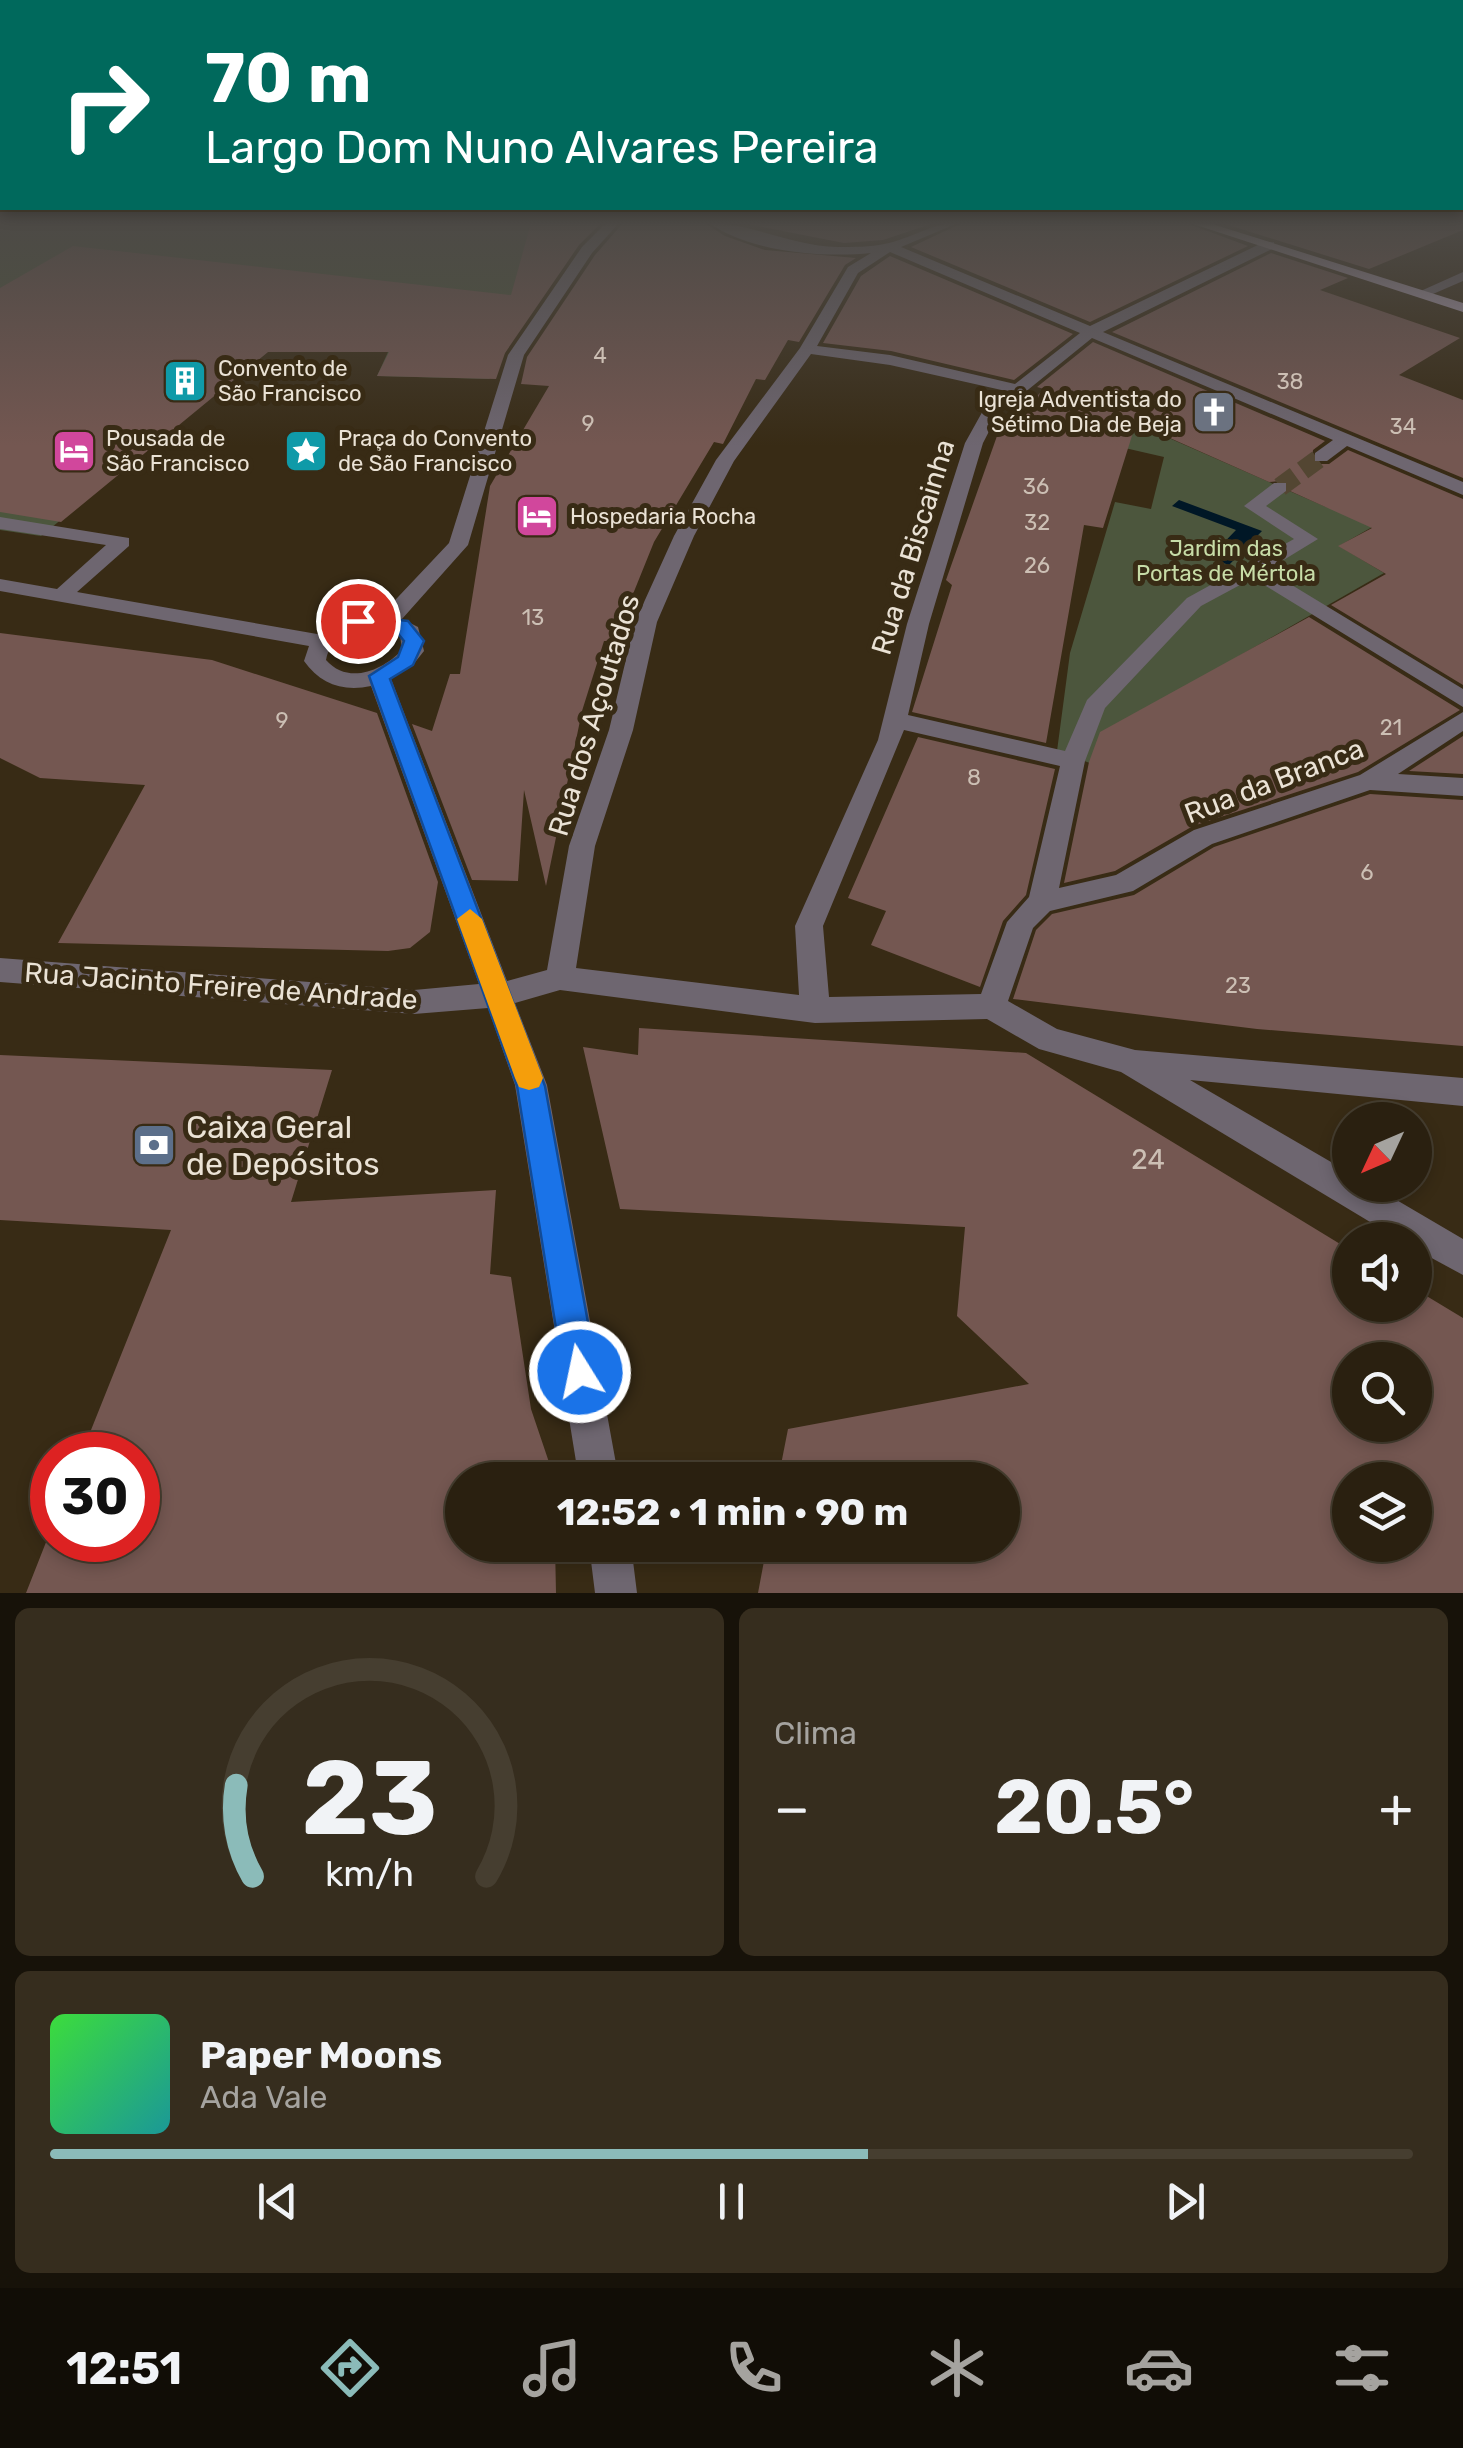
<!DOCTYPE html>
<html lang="pt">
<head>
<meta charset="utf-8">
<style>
  :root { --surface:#2a2010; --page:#362d1e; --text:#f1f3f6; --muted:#a5a39f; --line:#463e30; --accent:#8bbbb9 }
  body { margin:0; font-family:Rubik,sans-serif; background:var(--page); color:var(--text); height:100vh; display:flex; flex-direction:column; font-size:38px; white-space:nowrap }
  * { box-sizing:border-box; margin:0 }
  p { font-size:32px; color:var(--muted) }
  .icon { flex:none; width:55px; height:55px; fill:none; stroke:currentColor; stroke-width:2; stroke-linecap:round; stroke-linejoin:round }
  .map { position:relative; height:1593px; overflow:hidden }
  .drawer { display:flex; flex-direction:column; gap:15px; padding:15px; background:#171209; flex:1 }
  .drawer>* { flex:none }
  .guide { position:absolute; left:0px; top:0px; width:1465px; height:210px; box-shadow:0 5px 15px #0003,0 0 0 2px var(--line); background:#00695c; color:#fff; overflow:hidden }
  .needle { width:65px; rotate:226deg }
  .fabs { position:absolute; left:1332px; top:1102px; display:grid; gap:20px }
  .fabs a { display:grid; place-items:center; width:100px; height:100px; border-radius:50%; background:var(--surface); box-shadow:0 5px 15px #0003,0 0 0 2px var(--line); font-size:50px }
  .speed { position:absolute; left:30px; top:1432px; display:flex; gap:20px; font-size:50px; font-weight:700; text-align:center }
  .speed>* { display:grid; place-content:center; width:130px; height:130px; border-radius:50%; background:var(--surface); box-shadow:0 5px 15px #0003,0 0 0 2px var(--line); line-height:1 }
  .speed .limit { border:15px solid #d22; background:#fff; color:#111 }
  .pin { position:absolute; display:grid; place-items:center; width:85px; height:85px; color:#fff; margin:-42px; border:5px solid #fff; border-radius:50%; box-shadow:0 2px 10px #0007 }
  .me { position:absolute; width:110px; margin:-55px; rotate:350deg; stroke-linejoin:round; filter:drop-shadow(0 0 8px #0008) }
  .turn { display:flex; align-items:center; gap:35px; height:210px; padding:0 40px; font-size:45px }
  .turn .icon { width:130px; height:130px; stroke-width:2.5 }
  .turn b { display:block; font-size:70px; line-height:85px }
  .big { font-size:75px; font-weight:700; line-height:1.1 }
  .drawer .tile { flex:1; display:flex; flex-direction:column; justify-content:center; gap:15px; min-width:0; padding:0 35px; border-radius:15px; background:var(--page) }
  .drawer .dial { align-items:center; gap:0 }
  .dial svg { height:260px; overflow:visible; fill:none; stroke:var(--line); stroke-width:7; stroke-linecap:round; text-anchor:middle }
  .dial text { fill:var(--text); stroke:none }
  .song { display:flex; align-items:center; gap:30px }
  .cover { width:120px; height:120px; border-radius:15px; background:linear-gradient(135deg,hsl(120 70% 55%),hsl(180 70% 35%)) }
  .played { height:10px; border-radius:5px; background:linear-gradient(90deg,var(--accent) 60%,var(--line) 60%) }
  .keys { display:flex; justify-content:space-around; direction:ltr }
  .heat { display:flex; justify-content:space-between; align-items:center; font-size:55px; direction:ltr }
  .drawer .tiles { flex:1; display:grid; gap:15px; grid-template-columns:1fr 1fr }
  .tile:last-child { grid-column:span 2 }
  .trip { position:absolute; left:445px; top:1462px; width:575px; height:100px; border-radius:50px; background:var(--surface); box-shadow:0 5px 15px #0003,0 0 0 2px var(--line); font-weight:700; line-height:100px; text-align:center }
  .dock { display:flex; height:160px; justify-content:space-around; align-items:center; background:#110d06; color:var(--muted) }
  .dock .icon { width:70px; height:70px }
  .dock .current { color:var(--accent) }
  .dock b { font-size:45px; color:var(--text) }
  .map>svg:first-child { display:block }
  .green { fill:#4c563d }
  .water { fill:#001726 }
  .building { fill:#745751; fill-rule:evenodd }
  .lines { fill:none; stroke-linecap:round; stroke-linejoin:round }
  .minor-tunnel { stroke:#534632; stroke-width:19; stroke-dasharray:19 9; stroke-linecap:butt }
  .minor { fill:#6e6670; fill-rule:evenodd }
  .major { fill:#ad9eb3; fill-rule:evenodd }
  .route { fill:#1a73e8; stroke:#114b97; stroke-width:2.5 }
  .slow { fill:#f59e0b }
  .labels { text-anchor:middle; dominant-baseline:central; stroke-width:10; stroke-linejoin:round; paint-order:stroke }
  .number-label { font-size:22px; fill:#ccbfb4 }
  .far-poi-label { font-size:22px; fill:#eae2d5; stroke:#382b15; text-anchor:start }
  .far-park-label { font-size:22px; fill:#c7dca7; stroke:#382b15 }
  .street-label { font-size:28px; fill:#eae2d5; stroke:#382b15 }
  .near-number-label { font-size:28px; fill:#ccbfb4 }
  .near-poi-label { font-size:32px; fill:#eae2d5; stroke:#382b15; text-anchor:start }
</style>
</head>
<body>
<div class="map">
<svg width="1463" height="1593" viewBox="0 0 1463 1593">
  <rect width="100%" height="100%" fill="#382b15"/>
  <g class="green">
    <path d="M 0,223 L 531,223 L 536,302 L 489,379 L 377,376 L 388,352 L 324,306 L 41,536 L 0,530 Z"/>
    <path d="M 1137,424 L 1326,507 L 1386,519 L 1339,546 L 1384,573 L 1239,656 L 1109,770 L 1057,751 L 1070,653 L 1115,502 L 1151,509 L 1164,457 L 1103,443 L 1124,438 Z"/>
  </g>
  <path class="water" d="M 1179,500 L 1262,531 L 1229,565 L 1209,558 L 1236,530 L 1172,506 Z"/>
  <g class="building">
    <path d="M 531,223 L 601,223 L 579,245 L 505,353 L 496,379 L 377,376 L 389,352 L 268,352 L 61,522 L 0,512 L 0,288 L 73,246 L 511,295 Z"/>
    <path d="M 623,223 L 705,223 L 725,236 L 765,250 L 856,258 L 845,265 L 799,342 L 788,340 L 765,380 L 756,379 L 723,444 L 714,442 L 654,542 L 614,641 L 604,641 L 582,711 L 546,886 L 524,790 L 518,881 L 472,880 L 412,724 L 432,731 L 450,674 L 460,674 L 490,486 L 549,386 L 521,384 L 527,357 L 595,255 Z"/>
    <path d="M 742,223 L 934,223 L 883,240 L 844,243 Z"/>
    <path d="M 962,223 L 1186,223 L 1248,246 L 1090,322 L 911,247 Z"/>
    <path d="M 1222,223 L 1463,223 L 1463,230 L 1369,269 Z"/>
    <path d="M 1271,253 L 1348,278 L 1320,290 L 1460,338 L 1399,375 L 1463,400 L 1463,478 L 1112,332 Z"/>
    <path d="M 890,256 L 1073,334 L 1014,380 L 891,351 L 823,343 L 861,276 Z"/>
    <path d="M 1093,342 L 1325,441 L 1313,450 L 1312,464 L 1329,464 L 1348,450 L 1463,499 L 1463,685 L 1331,605 L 1386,574 L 1338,546 L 1372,528 L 1290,491 L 1289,480 L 1269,482 L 1136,423 L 1103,528 L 1084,525 L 1046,743 L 912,712 L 952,585 L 946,580 L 997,436 L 1044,389 L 1037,387 Z"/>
    <path d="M 1309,617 L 1460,710 L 1358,772 L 1193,826 L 1115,871 L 1064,883 L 1089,762 L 1100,732 Z"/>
    <path d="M 0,633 L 212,660 L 377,713 L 438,882 L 430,932 L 410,948 L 388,951 L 58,943 L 145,785 L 40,778 L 0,758 Z"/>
    <path d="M 1463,736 L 1463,774 L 1409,771 Z"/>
    <path d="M 918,737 L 1055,769 L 1026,895 L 1003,921 L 980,987 L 871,945 L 886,911 L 848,898 Z"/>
    <path d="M 1370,794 L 1463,800 L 1463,1046 L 1257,1029 L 1013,999 L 1036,930 L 1052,914 L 1134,895 L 1214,847 Z"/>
    <path d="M 639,1028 L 1026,1053 L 1350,1250 L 1350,1305 L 1415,1305 L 1415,1289 L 1463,1318 L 1463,1593 L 758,1593 L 767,1545 L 1002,1545 L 1002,1480 L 778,1480 L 788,1429 L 1029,1384 L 957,1316 L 965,1227 L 620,1209 L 583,1047 L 638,1055 ZM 1350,1360 L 1415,1360 L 1415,1425 L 1350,1425 ZM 1350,1480 L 1415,1480 L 1415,1545 L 1350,1545 Z"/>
    <path d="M 0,1055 L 332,1070 L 291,1202 L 496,1190 L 490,1274 L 511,1277 L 531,1409 L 555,1480 L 462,1480 L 462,1545 L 555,1545 L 556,1593 L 26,1593 L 52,1527 L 52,1540 L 138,1540 L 138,1455 L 81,1455 L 171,1230 L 0,1220 Z"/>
  </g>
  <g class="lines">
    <path class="minor-tunnel" d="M 1280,487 L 1321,457"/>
    <g class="minor">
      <path d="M 606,223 L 619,223 L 592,253 L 524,355 L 468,545 L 402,619 L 418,627 L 424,651 L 412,666 L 391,679 L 507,981 L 547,970 L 569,846 L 609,730 L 635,622 L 674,536 L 716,460 L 800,348 L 848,267 L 871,253 C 821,258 751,252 709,223 C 751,223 792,246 838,247 C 853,247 871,247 884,244 C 911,239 931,223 958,223 L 901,247 L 1090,326 L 1264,242 L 1274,242 L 1274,248 L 1103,332 L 1463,482 L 1463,495 L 1347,446 L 1327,461 L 1315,461 L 1315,453 L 1333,440 L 1092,338 L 998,414 L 983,443 L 929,624 L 908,715 L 1065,751 L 1087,700 L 1187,598 L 1294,539 L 1244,506 L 1274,483 L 1286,483 L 1286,491 L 1266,506 L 1318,539 L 1267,570 L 1463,689 L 1463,707 L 1253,578 L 1201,606 L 1105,708 L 1085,761 L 1059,888 L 1116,875 L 1194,830 L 1360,775 L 1463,712 L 1463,731 L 1398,774 L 1463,778 L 1463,796 L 1370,790 L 1212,844 L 1133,891 L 1050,911 L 1033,928 L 1008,1001 L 1057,1029 L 1135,1050 L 1463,1078 L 1463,1106 L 1190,1080 L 1350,1173 L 1350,1185 L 1371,1185 L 1463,1239 L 1463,1275 L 1415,1249 L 1415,1240 L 1400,1240 L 1121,1072 L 1039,1049 L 987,1019 L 815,1023 L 560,990 L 515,1003 L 547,1085 L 619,1480 L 579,1480 L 515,1085 L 488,1008 L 414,1014 L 0,982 L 0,958 L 414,990 L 479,984 L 371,686 C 343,692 320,684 304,661 L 309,646 L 0,591 L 0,579 L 57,589 L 106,545 L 0,529 L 0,517 L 129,538 L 129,546 L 77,592 L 317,634 L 347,618 L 382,614 L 449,543 L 508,355 L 582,247 ZM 890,252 L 1080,333 L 1015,384 L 890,355 L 817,346 L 858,273 ZM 811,354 L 890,365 L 1006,391 L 985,407 L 965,443 L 907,624 L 878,740 L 795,926 L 799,995 L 576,968 L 595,846 L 633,730 L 657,622 L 694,536 L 734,461 ZM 374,625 L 400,635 L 402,650 C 382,671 348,685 326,660 C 331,635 351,629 374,625 ZM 904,730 L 1060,766 L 1029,897 L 1007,922 L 981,994 L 829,997 L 823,926 Z"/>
      <path d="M 1463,272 L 1463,281 L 1426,297 L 1414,294 Z"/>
      <path d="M 589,1545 L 631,1545 L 637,1593 L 595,1593 Z"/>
    </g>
    <path class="major" d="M 1190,223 L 1209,223 L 1463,303 L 1463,312 Z"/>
  </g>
  <linearGradient id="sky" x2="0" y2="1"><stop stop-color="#1f180c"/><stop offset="0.5" stop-color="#4d4a46"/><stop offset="1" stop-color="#4d4a46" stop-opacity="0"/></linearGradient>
  <rect width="1463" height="446" fill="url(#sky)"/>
  <path class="route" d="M 358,615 L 408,621 L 424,641 L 413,665 L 390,679 L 545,1086 L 597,1372 L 592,1385 L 580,1389 L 568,1385 L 563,1372 L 517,1086 L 369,676 L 398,657 L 404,641 L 395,630 L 352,625 L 352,617 Z"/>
  <path class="slow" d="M 470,909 L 482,919 L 543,1078 L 539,1087 L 529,1090 L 519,1087 L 515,1078 L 457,919 Z"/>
  <defs>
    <g id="building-square" transform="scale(2.25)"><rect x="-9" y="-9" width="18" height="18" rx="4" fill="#0f9aa8" stroke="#382b15"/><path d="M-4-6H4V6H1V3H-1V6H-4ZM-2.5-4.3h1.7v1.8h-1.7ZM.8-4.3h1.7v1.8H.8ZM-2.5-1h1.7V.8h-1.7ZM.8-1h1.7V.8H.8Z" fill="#fff"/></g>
    <g id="church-square" transform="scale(2.25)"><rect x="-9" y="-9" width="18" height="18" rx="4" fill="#6b7280" stroke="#382b15"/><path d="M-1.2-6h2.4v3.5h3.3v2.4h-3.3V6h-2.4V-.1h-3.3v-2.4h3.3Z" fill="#fff"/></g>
    <g id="hotel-square" transform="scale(2.25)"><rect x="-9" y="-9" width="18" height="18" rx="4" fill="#d1479c" stroke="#382b15"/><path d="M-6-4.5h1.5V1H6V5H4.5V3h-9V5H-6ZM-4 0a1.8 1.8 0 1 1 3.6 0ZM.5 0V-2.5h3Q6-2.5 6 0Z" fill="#fff"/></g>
    <g id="sight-square" transform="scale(2.25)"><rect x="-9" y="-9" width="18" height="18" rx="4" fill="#0f9aa8" stroke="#382b15"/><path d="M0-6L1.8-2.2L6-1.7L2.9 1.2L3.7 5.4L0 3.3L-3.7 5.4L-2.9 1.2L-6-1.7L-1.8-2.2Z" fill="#fff"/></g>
    <g id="bank-square" transform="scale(2.25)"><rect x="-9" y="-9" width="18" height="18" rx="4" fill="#5c6f8a" stroke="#382b15"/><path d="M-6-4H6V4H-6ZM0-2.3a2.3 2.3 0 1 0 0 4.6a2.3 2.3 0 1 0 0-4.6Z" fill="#fff"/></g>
  </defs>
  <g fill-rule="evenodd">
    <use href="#building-square" x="185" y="381"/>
    <use href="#church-square" x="1214" y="412"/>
    <use href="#hotel-square" x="74" y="451"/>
    <use href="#sight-square" x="306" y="451"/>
    <use href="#hotel-square" x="537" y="516"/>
    <use href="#bank-square" x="154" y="1145"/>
  </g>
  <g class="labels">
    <g class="number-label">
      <text x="600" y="355">4</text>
      <text x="1290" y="381">38</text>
      <text x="588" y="423">9</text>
      <text x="1403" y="426">34</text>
      <text x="1036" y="486">36</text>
      <text x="1037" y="522">32</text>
      <text x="1037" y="565">26</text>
      <text x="533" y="617">13</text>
      <text x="282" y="720">9</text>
      <text x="1391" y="727">21</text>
      <text x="974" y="777">8</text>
      <text x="1367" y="872">6</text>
      <text x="1238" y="985">23</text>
    </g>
    <g class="far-poi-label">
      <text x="218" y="368">Convento de<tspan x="218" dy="25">São Francisco</tspan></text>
      <text x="1182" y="399" text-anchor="end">Igreja Adventista do<tspan x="1182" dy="25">Sétimo Dia de Beja</tspan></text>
      <text x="106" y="438">Pousada de<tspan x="106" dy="25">São Francisco</tspan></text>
      <text x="338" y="438">Praça do Convento<tspan x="338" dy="25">de São Francisco</tspan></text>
      <text x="570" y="516">Hospedaria Rocha</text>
    </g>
    <g class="far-park-label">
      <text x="1226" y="548">Jardim das<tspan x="1226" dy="25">Portas de Mértola</tspan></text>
    </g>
    <g class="street-label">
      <text transform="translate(913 547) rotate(-73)">Rua da Biscainha</text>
      <text transform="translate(594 715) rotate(-73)">Rua dos Açoutados</text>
      <text transform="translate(1274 781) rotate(-21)">Rua da Branca</text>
      <text transform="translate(221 986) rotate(4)">Rua Jacinto Freire de Andrade</text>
    </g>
    <g class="near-number-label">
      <text x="1148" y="1159">24</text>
    </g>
    <g class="near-poi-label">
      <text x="186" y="1127">Caixa Geral<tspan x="186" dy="37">de Depósitos</tspan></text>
    </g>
  </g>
</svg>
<div class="fabs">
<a><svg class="needle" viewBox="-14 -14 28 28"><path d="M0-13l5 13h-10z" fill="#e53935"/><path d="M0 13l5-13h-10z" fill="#a5a39f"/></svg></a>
<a><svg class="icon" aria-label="sound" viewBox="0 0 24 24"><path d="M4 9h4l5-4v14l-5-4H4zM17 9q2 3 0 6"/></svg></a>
<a><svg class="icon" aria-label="search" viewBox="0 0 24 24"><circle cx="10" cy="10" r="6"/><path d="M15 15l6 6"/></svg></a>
<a><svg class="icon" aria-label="layers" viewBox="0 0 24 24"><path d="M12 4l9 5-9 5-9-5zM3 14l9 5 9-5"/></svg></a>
</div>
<div class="speed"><div class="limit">30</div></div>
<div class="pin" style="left:358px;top:621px;background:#d93025"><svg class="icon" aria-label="arrive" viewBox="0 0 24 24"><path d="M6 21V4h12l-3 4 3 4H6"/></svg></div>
<svg class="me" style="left:580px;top:1372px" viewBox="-20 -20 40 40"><circle r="17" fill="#1a73e8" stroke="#fff" stroke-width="3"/><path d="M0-11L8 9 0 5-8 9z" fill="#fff"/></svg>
<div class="trip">12:52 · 1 min · 90 m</div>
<div class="guide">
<div class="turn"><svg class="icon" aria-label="right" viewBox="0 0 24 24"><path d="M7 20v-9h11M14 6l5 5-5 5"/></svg><div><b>70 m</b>Largo Dom Nuno Alvares Pereira</div></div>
</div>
</div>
<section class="drawer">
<div class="tiles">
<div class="tile dial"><svg viewBox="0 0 100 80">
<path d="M14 69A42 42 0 1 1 86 69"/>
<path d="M14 69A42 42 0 0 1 9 41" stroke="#8bbbb9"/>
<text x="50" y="56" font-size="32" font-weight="700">23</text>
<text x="50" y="72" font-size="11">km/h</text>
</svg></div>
<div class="tile"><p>Clima</p>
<div class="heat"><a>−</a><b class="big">20.5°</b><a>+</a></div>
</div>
<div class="tile">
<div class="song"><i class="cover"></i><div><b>Paper Moons</b><p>Ada Vale</p></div></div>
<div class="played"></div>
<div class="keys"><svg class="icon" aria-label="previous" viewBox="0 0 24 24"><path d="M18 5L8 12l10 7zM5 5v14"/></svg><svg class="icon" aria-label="pause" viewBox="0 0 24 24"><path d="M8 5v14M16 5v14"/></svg><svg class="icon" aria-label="next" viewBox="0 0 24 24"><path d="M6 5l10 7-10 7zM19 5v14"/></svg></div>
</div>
</div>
</section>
<nav class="dock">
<b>12:51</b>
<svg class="icon current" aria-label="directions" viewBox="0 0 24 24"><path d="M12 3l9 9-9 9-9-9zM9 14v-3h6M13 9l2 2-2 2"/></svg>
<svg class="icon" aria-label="music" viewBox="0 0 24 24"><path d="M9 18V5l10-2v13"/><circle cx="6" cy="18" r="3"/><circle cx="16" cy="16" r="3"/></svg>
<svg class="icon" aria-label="phone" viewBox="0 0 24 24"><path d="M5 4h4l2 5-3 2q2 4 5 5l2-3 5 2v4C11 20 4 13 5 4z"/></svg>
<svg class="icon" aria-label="climate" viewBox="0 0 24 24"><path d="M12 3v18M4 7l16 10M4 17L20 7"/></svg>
<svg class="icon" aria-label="car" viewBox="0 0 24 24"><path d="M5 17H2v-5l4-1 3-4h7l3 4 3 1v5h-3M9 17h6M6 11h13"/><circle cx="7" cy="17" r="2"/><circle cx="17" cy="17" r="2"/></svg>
<svg class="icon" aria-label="filters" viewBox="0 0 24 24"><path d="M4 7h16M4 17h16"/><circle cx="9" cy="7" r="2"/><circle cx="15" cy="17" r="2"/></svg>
</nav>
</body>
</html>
